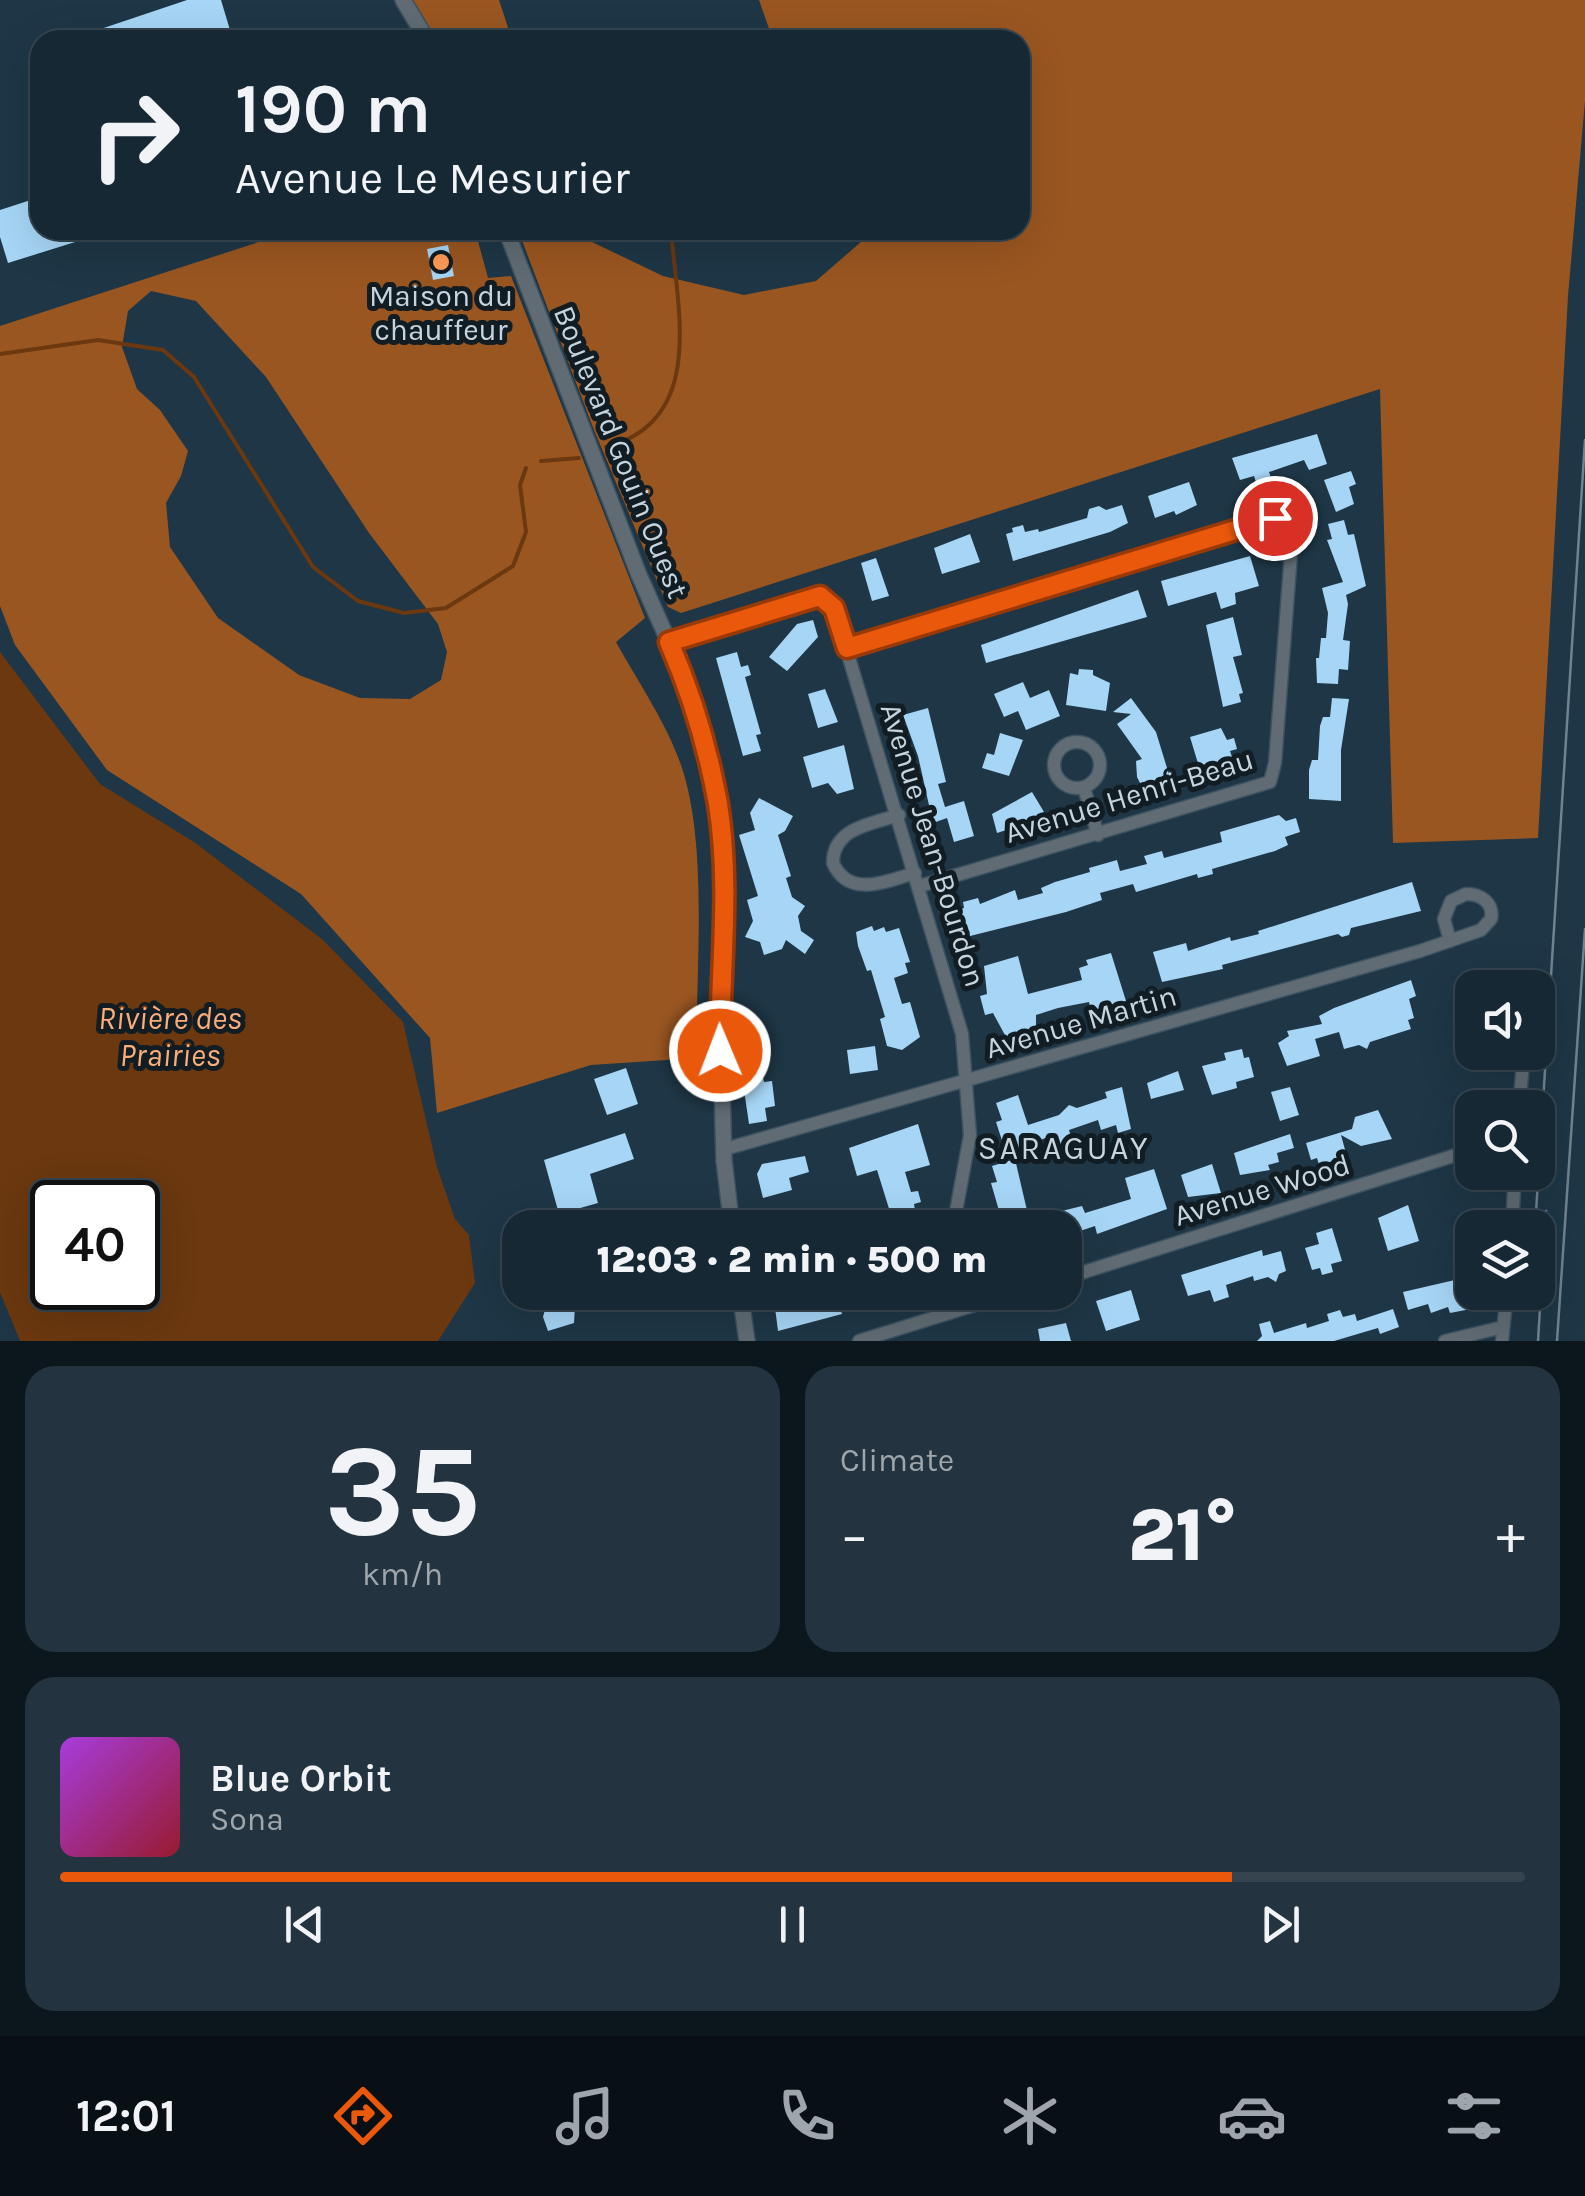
<!DOCTYPE html>
<html lang="en">
<head>
<meta charset="utf-8">
<style>
  :root { --surface:#162834; --page:#233440; --text:#f1f3f6; --muted:#9ea6ac; --line:#35444f; --accent:#ea580c }
  body { margin:0; font-family:Karla,sans-serif; background:var(--page); color:var(--text); height:100vh; display:flex; flex-direction:column; font-size:38px; white-space:nowrap }
  * { box-sizing:border-box; margin:0 }
  p { font-size:32px; color:var(--muted) }
  .icon { flex:none; width:55px; height:55px; fill:none; stroke:currentColor; stroke-width:2; stroke-linecap:round; stroke-linejoin:round }
  .map { position:relative; height:1341px; overflow:hidden }
  .details { display:flex; flex-direction:column; gap:25px; padding:25px; background:#0c161d; flex:1 }
  .details>* { flex:none }
  .guide { position:absolute; left:30px; top:30px; width:1000px; height:210px; border-radius:30px; box-shadow:0 10px 40px #0002,0 0 0 2px var(--line); background:#162834; color:var(--text); overflow:hidden }
  .controls { position:absolute; left:1455px; top:970px; display:grid; gap:20px }
  .controls a { display:grid; place-items:center; width:100px; height:100px; border-radius:20px; background:var(--surface); box-shadow:0 10px 40px #0002,0 0 0 2px var(--line); font-size:50px }
  .speed { position:absolute; left:30px; top:1180px; display:flex; gap:20px; font-size:50px; font-weight:700; text-align:center }
  .speed>* { display:grid; place-content:center; width:130px; height:130px; border-radius:50%; background:var(--surface); box-shadow:0 10px 40px #0002,0 0 0 2px var(--line); line-height:1 }
  .speed .limit { border:5px solid #111; border-radius:15px; background:#fff; color:#111 }
  .pin { position:absolute; display:grid; place-items:center; width:85px; height:85px; color:#fff; margin:-42px; border:5px solid #fff; border-radius:50%; box-shadow:0 2px 10px #0007 }
  .me { position:absolute; width:110px; margin:-55px; rotate:359deg; stroke-linejoin:round; filter:drop-shadow(0 0 8px #0008) }
  .turn { display:flex; align-items:center; gap:35px; height:210px; padding:0 40px; font-size:45px }
  .turn .icon { width:130px; height:130px; stroke-width:2.5 }
  .turn b { display:block; font-size:70px; line-height:85px }
  .big { font-size:75px; font-weight:800; line-height:1.1 }
  .details .tile { flex:1; display:flex; flex-direction:column; justify-content:center; gap:15px; min-width:0; padding:0 35px; border-radius:30px; background:var(--page) }
  .details .dial { align-items:center; gap:0 }
  .dial b { font-size:130px; line-height:1 }
  .song { display:flex; align-items:center; gap:30px }
  .cover { width:120px; height:120px; border-radius:15px; background:linear-gradient(135deg,hsl(280 70% 55%),hsl(350 70% 35%)) }
  .played { height:10px; border-radius:5px; background:linear-gradient(90deg,var(--accent) 80%,var(--line) 80%) }
  .keys { display:flex; justify-content:space-around; direction:ltr }
  .heat { display:flex; justify-content:space-between; align-items:center; font-size:55px; direction:ltr }
  .details .tiles { flex:1; display:grid; gap:25px; grid-template-columns:1fr 1fr }
  .tile:last-child { grid-column:span 2 }
  .trip { position:absolute; left:502px; top:1210px; width:580px; height:100px; border-radius:30px; background:var(--surface); box-shadow:0 10px 40px #0002,0 0 0 2px var(--line); font-weight:800; line-height:100px; text-align:center }
  .dock { display:flex; height:160px; justify-content:space-around; align-items:center; background:#091015; color:var(--muted) }
  .dock .icon { width:70px; height:70px }
  .dock .selected { color:var(--accent) }
  .dock b { font-size:45px; color:var(--text) }
  .map>svg:first-child { display:block }
  .forest { fill:#9a5621; fill-rule:evenodd }
  .water { fill:#6b380f; fill-rule:evenodd }
  .lines { fill:none; stroke-linecap:round; stroke-linejoin:round }
  .stream { stroke:#6b380f; stroke-width:4 }
  .building { fill:#a6d5f5 }
  .minor-casing { stroke:#3c5261; stroke-width:15 }
  .tertiary-casing { stroke:#3c5261; stroke-width:18 }
  .minor { stroke:#606b73; stroke-width:12 }
  .tertiary { stroke:#606b73; stroke-width:15 }
  .tram { stroke:#708390; stroke-width:2.5 }
  .route-casing { stroke:#983908; stroke-width:25 }
  .route { stroke:#ea580c; stroke-width:18 }
  .poi-dot { fill:#fd9c56; stroke:#121c23; stroke-width:4 }
  .labels { text-anchor:middle; dominant-baseline:central; stroke-width:10; stroke-linejoin:round; paint-order:stroke }
  .poi-label { font-size:30px; fill:#c6d4de; stroke:#121c23 }
  .street-label { font-size:30px; fill:#c6d4de; stroke:#121c23 }
  .water-label { font-size:32px; font-style:italic; fill:#faad79; stroke:#121c23 }
  .neighbourhood-label { font-size:32px; letter-spacing:2.5px; fill:#c6d4de; stroke:#121c23 }
</style>
</head>
<body>
<div class="map">
<svg width="1585" height="1341" viewBox="0 0 1585 1341">
  <rect width="100%" height="100%" fill="#1e3646"/>
  <g class="forest">
    <path d="M 413,0 L 499,0 L 512,40 L 436,40 Z"/>
    <path d="M 759,0 L 1585,0 L 1585,101 L 1568,296 L 1538,838 L 1393,843 L 1380,389 L 681,613 L 668,607 L 594,430 L 518,230 L 567,230 L 663,276 L 744,295 L 816,281 L 862,241 L 866,230 L 1020,230 L 1020,40 L 773,40 Z"/>
    <path d="M 296,230 L 475,230 L 488,278 L 511,276 L 645,618 L 616,642 C 638,682 666,722 681,765 C 709,847 695,970 697,1058 L 591,1065 L 437,1113 L 430,1038 L 301,894 L 107,770 L 15,645 L 0,606 L 0,326 ZM 151,291 L 196,301 L 266,377 L 369,533 L 438,624 L 447,652 L 441,680 L 410,699 L 360,698 L 299,675 L 218,618 L 170,547 L 166,503 L 181,476 L 188,451 L 160,410 L 137,389 L 122,347 L 128,311 Z"/>
  </g>
  <path class="water" d="M 0,652 L 100,784 L 194,842 L 322,939 L 403,1022 L 437,1167 L 455,1219 L 469,1235 L 475,1283 L 438,1341 L 20,1341 L 0,1292 ZM 52,1202 L 138,1202 L 138,1288 L 52,1288 Z"/>
  <g class="lines">
    <g class="stream">
      <path d="M 0,354 L 98,340 L 163,350 L 194,377 L 313,567 L 358,601 L 404,613 L 446,608 L 513,566 L 526,532 L 520,485 L 526,468"/>
      <path d="M 606,447 C 707,421 677,309 671,230"/>
      <path d="M 541,461 L 579,458"/>
    </g>
  </g>
  <g class="building">
    <path d="M 187,0 L 221,0 L 233,40 L 68,40 Z"/>
    <path d="M 40,197 L 40,230 L 104,233 L 8,263 L 0,237 L 0,210 Z"/>
    <path d="M 448,245 L 454,276 L 433,280 L 427,249 Z"/>
    <path d="M 1317,434 L 1327,464 L 1309,470 L 1304,460 L 1269,472 L 1272,481 L 1257,485 L 1254,476 L 1240,480 L 1232,458 Z"/>
    <path d="M 1351,471 L 1356,484 L 1349,487 L 1354,504 L 1336,512 L 1324,480 Z"/>
    <path d="M 1189,482 L 1197,505 L 1176,515 L 1174,511 L 1155,518 L 1148,496 Z"/>
    <path d="M 1122,505 L 1128,523 L 1110,532 L 1013,561 L 1006,534 L 1013,532 L 1012,528 L 1023,525 L 1025,532 L 1038,529 L 1039,532 L 1087,518 L 1089,509 L 1099,506 L 1106,510 Z"/>
    <path d="M 1344,520 L 1348,535 L 1354,534 L 1366,586 L 1346,595 L 1348,604 L 1343,640 L 1350,641 L 1348,670 L 1339,669 L 1338,684 L 1317,683 L 1316,658 L 1319,658 L 1321,638 L 1326,638 L 1328,613 L 1322,588 L 1343,582 L 1327,540 L 1332,539 L 1328,524 Z"/>
    <path d="M 970,534 L 980,562 L 942,574 L 934,548 Z"/>
    <path d="M 1250,556 L 1259,586 L 1235,593 L 1236,604 L 1221,609 L 1216,592 L 1168,606 L 1161,581 Z"/>
    <path d="M 876,558 L 889,596 L 872,601 L 861,563 Z"/>
    <path d="M 1138,590 L 1147,617 L 986,663 L 981,645 Z"/>
    <path d="M 1233,617 L 1242,655 L 1233,657 L 1243,693 L 1239,694 L 1241,702 L 1223,707 L 1206,625 Z"/>
    <path d="M 813,620 L 818,637 L 787,671 L 769,657 L 797,624 Z"/>
    <path d="M 737,652 L 741,667 L 748,665 L 751,675 L 745,677 L 761,734 L 756,735 L 761,751 L 743,756 L 716,658 Z"/>
    <path d="M 1079,669 L 1093,670 L 1093,675 L 1110,683 L 1106,711 L 1066,705 L 1070,673 L 1078,675 Z"/>
    <path d="M 1023,682 L 1030,698 L 1049,690 L 1060,716 L 1026,730 L 1018,711 L 1004,717 L 994,694 Z"/>
    <path d="M 825,689 L 838,722 L 818,728 L 808,694 Z"/>
    <path d="M 1131,698 L 1156,732 L 1171,781 L 1143,789 L 1137,777 L 1136,761 L 1142,759 L 1117,724 L 1131,714 L 1113,712 Z"/>
    <path d="M 1332,698 L 1349,699 L 1341,750 L 1341,801 L 1309,799 L 1309,770 L 1312,760 L 1318,760 L 1320,726 L 1323,717 L 1330,717 Z"/>
    <path d="M 928,708 L 946,782 L 938,784 L 945,807 L 964,801 L 974,836 L 954,842 L 947,818 L 933,823 L 918,756 L 903,715 Z"/>
    <path d="M 1221,728 L 1227,740 L 1234,738 L 1237,749 L 1230,751 L 1233,760 L 1200,770 L 1190,737 Z"/>
    <path d="M 1000,733 L 1023,740 L 1009,776 L 982,768 L 987,753 L 994,755 Z"/>
    <path d="M 844,745 L 854,789 L 837,794 L 828,783 L 812,788 L 803,757 Z"/>
    <path d="M 1032,792 L 1044,812 L 1025,824 L 997,833 L 992,814 Z"/>
    <path d="M 759,798 L 793,816 L 785,831 L 778,835 L 791,876 L 786,878 L 792,897 L 805,906 L 798,916 L 801,931 L 814,940 L 805,954 L 786,940 L 782,949 L 764,955 L 760,942 L 745,937 L 753,921 L 747,900 L 758,896 L 739,835 L 755,830 L 750,813 Z"/>
    <path d="M 1279,815 L 1286,821 L 1296,818 L 1300,832 L 1285,837 L 1288,845 L 1275,851 L 1212,869 L 1213,874 L 1198,878 L 1197,874 L 1136,892 L 1133,884 L 1100,893 L 1102,900 L 1066,912 L 966,937 L 958,910 L 964,908 L 963,902 L 978,898 L 980,904 L 1015,890 L 1018,900 L 1043,893 L 1041,888 L 1055,882 L 1090,872 L 1089,868 L 1117,860 L 1120,871 L 1147,864 L 1144,856 L 1162,851 L 1164,858 L 1222,842 L 1220,832 Z"/>
    <path d="M 1412,882 L 1421,911 L 1351,928 L 1349,935 L 1342,937 L 1338,934 L 1222,965 L 1223,969 L 1162,982 L 1153,952 L 1186,943 L 1188,951 L 1230,937 L 1231,941 L 1259,934 L 1258,931 Z"/>
    <path d="M 872,926 L 874,931 L 884,927 L 886,932 L 899,928 L 910,962 L 905,963 L 908,973 L 894,978 L 902,1004 L 910,1002 L 920,1037 L 902,1050 L 887,1046 L 880,1019 L 885,1017 L 871,970 L 867,971 L 858,946 L 856,932 Z"/>
    <path d="M 1111,953 L 1126,1001 L 1091,1011 L 1089,1002 L 1058,1008 L 1036,1015 L 1036,1028 L 1006,1037 L 993,1013 L 985,1015 L 980,996 L 987,994 L 984,966 L 1018,956 L 1028,994 L 1082,980 L 1079,968 L 1088,965 L 1086,960 Z"/>
    <path d="M 1411,980 L 1416,996 L 1409,999 L 1414,1018 L 1408,1020 L 1411,1029 L 1370,1042 L 1367,1049 L 1359,1045 L 1344,1049 L 1339,1032 L 1315,1039 L 1320,1056 L 1287,1066 L 1278,1043 L 1289,1036 L 1287,1031 L 1322,1024 L 1319,1016 L 1334,1008 Z"/>
    <path d="M 875,1046 L 878,1070 L 850,1074 L 847,1050 Z"/>
    <path d="M 1242,1049 L 1244,1058 L 1249,1057 L 1254,1077 L 1236,1082 L 1237,1088 L 1212,1095 L 1202,1066 L 1226,1060 L 1224,1053 Z"/>
    <path d="M 626,1068 L 638,1104 L 607,1115 L 594,1079 Z"/>
    <path d="M 1178,1071 L 1184,1090 L 1151,1099 L 1147,1083 Z"/>
    <path d="M 762,1073 L 764,1082 L 772,1081 L 775,1106 L 765,1108 L 767,1121 L 749,1124 L 742,1076 Z"/>
    <path d="M 1122,1087 L 1131,1129 L 1118,1133 L 1116,1125 L 1101,1130 L 1098,1120 L 1069,1130 L 1072,1140 L 1060,1144 L 1056,1134 L 1006,1153 L 996,1122 L 1002,1120 L 996,1103 L 1018,1095 L 1028,1125 L 1059,1115 L 1069,1105 L 1077,1108 L 1107,1098 L 1105,1092 Z"/>
    <path d="M 1290,1087 L 1299,1115 L 1280,1121 L 1271,1092 Z"/>
    <path d="M 1378,1110 L 1392,1139 L 1361,1146 L 1341,1135 L 1347,1157 L 1319,1165 L 1317,1158 L 1311,1160 L 1306,1143 L 1352,1129 L 1355,1117 Z"/>
    <path d="M 918,1124 L 930,1165 L 905,1172 L 911,1192 L 918,1191 L 921,1202 L 914,1204 L 918,1228 L 895,1228 L 877,1170 L 857,1176 L 849,1148 Z"/>
    <path d="M 625,1133 L 634,1159 L 590,1174 L 598,1203 L 559,1214 L 544,1160 Z"/>
    <path d="M 1290,1134 L 1294,1148 L 1277,1153 L 1279,1162 L 1268,1165 L 1270,1170 L 1240,1175 L 1234,1153 Z"/>
    <path d="M 805,1156 L 809,1172 L 789,1178 L 792,1190 L 763,1198 L 757,1174 L 762,1164 Z"/>
    <path d="M 1015,1159 L 1029,1219 L 1082,1206 L 1085,1213 L 1131,1199 L 1125,1178 L 1154,1169 L 1167,1209 L 1097,1234 L 1095,1226 L 1065,1236 L 1065,1228 L 1004,1228 L 991,1183 L 997,1182 L 992,1166 Z"/>
    <path d="M 1212,1164 L 1221,1193 L 1188,1197 L 1181,1175 Z"/>
    <path d="M 1408,1205 L 1419,1241 L 1388,1251 L 1378,1218 Z"/>
    <path d="M 1332,1228 L 1342,1261 L 1331,1264 L 1333,1272 L 1322,1275 L 1320,1268 L 1312,1270 L 1305,1248 L 1319,1244 L 1316,1233 Z"/>
    <path d="M 1262,1250 L 1263,1256 L 1281,1251 L 1286,1271 L 1279,1274 L 1276,1282 L 1268,1277 L 1254,1281 L 1253,1276 L 1226,1285 L 1229,1297 L 1214,1302 L 1210,1290 L 1188,1296 L 1181,1275 Z"/>
    <path d="M 1472,1276 L 1471,1293 L 1476,1308 L 1450,1313 L 1448,1307 L 1431,1313 L 1428,1304 L 1408,1310 L 1403,1292 Z"/>
    <path d="M 1131,1290 L 1140,1320 L 1106,1331 L 1096,1301 Z"/>
    <path d="M 568,1292 L 605,1294 L 575,1305 L 574,1323 L 548,1331 L 543,1317 L 547,1302 Z"/>
    <path d="M 773,1292 L 882,1292 L 882,1295 L 840,1308 L 842,1314 L 778,1331 Z"/>
    <path d="M 1393,1309 L 1399,1327 L 1380,1334 L 1378,1328 L 1334,1341 L 1257,1341 L 1262,1336 L 1259,1324 L 1270,1321 L 1274,1333 L 1306,1323 L 1307,1328 L 1329,1321 L 1327,1314 L 1340,1310 L 1343,1317 L 1355,1314 L 1357,1321 Z"/>
    <path d="M 1066,1323 L 1071,1341 L 1040,1341 L 1038,1329 Z"/>
  </g>
  <g class="lines">
    <g class="minor-casing">
      <g id="minor">
        <path d="M 669,643 L 815,597 L 825,598 L 834,608 L 962,1034 L 970,1135 L 953,1228"/>
        <path d="M 847,648 L 1268,518 L 1286,519 L 1293,527 L 1275,763 L 1270,782 L 920,886"/>
        <circle cx="1077" cy="765" r="23"/>
        <path d="M 1084,788 L 1098,835"/>
        <path d="M 899,815 C 871,824 833,828 833,863 C 849,899 887,881 915,873"/>
        <path d="M 1519,1108 L 1524,1052"/>
        <path d="M 725,1149 L 1420,951 L 1481,930 L 1491,919 C 1494,903 1481,894 1466,894 L 1451,901 L 1444,919 L 1450,941"/>
        <path d="M 1512,1228 L 1515,1172"/>
        <path d="M 1065,1278 L 1472,1150"/>
        <path d="M 946,1292 L 950,1313"/>
        <path d="M 859,1341 L 1017,1292"/>
        <path d="M 1445,1341 L 1503,1327"/>
        <path d="M 1502,1341 L 1507,1292"/>
      </g>
    </g>
    <g class="tertiary-casing">
      <g id="tertiary">
        <path d="M 403,0 L 427,40"/>
        <path d="M 506,230 L 639,575 L 680,667 L 709,756 L 721,845 L 721,1051 L 724,1160 L 732,1228"/>
        <path d="M 740,1292 L 747,1341"/>
      </g>
    </g>
    <use href="#minor" class="minor"/>
    <use href="#tertiary" class="tertiary"/>
    <g class="tram">
      <path d="M 1535,1228 L 1585,440"/>
      <path d="M 1538,1341 L 1546,1211"/>
      <path d="M 1557,1341 L 1585,929"/>
    </g>
  </g>
  <g class="lines">
    <g class="route-casing">
      <path id="route" d="M 720,1051 C 720,970 731,885 718,804 C 708,748 692,695 669,642 L 820,596 L 834,608 L 847,648 L 1275,518"/>
    </g>
    <use href="#route" class="route"/>
  </g>
  <circle class="poi-dot" cx="441" cy="262" r="10"/>
  <g class="labels">
    <g class="poi-label">
      <text x="441" y="296">Maison du<tspan x="441" dy="34">chauffeur</tspan></text>
    </g>
    <g class="street-label">
      <text transform="translate(621 452) rotate(68)">Boulevard Gouin Ouest</text>
      <text transform="translate(1129 796) rotate(-17)">Avenue Henri-Beau</text>
      <text transform="translate(933 845) rotate(73)">Avenue Jean-Bourdon</text>
      <text transform="translate(1081 1022) rotate(-16)">Avenue Martin</text>
      <text transform="translate(1262 1190) rotate(-17)">Avenue Wood</text>
    </g>
    <g class="water-label">
      <text x="170" y="1018">Rivière des<tspan x="170" dy="37">Prairies</tspan></text>
    </g>
    <g class="neighbourhood-label">
      <text x="1064" y="1148">SARAGUAY</text>
    </g>
  </g>
</svg>
<div class="controls">
<a><svg class="icon" aria-label="sound" viewBox="0 0 24 24"><path d="M4 9h4l5-4v14l-5-4H4zM17 9q2 3 0 6"/></svg></a>
<a><svg class="icon" aria-label="search" viewBox="0 0 24 24"><circle cx="10" cy="10" r="6"/><path d="M15 15l6 6"/></svg></a>
<a><svg class="icon" aria-label="layers" viewBox="0 0 24 24"><path d="M12 4l9 5-9 5-9-5zM3 14l9 5 9-5"/></svg></a>
</div>
<div class="speed"><div class="limit">40</div></div>
<div class="pin" style="left:1275px;top:518px;background:#d93025"><svg class="icon" aria-label="arrive" viewBox="0 0 24 24"><path d="M6 21V4h12l-3 4 3 4H6"/></svg></div>
<svg class="me" style="left:720px;top:1051px" viewBox="-20 -20 40 40"><circle r="17" fill="#ea580c" stroke="#fff" stroke-width="3"/><path d="M0-11L8 9 0 5-8 9z" fill="#fff"/></svg>
<div class="trip">12:03 · 2 min · 500 m</div>
<div class="guide">
<div class="turn"><svg class="icon" aria-label="right" viewBox="0 0 24 24"><path d="M7 20v-9h11M14 6l5 5-5 5"/></svg><div><b>190 m</b>Avenue Le Mesurier</div></div>
</div>
</div>
<section class="details">
<div class="tiles">
<div class="tile dial"><b>35</b><p>km/h</p></div>
<div class="tile"><p>Climate</p>
<div class="heat"><a>−</a><b class="big">21°</b><a>+</a></div>
</div>
<div class="tile">
<div class="song"><i class="cover"></i><div><b>Blue Orbit</b><p>Sona</p></div></div>
<div class="played"></div>
<div class="keys"><svg class="icon" aria-label="previous" viewBox="0 0 24 24"><path d="M18 5L8 12l10 7zM5 5v14"/></svg><svg class="icon" aria-label="pause" viewBox="0 0 24 24"><path d="M8 5v14M16 5v14"/></svg><svg class="icon" aria-label="next" viewBox="0 0 24 24"><path d="M6 5l10 7-10 7zM19 5v14"/></svg></div>
</div>
</div>
</section>
<nav class="dock">
<b>12:01</b>
<svg class="icon selected" aria-label="directions" viewBox="0 0 24 24"><path d="M12 3l9 9-9 9-9-9zM9 14v-3h6M13 9l2 2-2 2"/></svg>
<svg class="icon" aria-label="music" viewBox="0 0 24 24"><path d="M9 18V5l10-2v13"/><circle cx="6" cy="18" r="3"/><circle cx="16" cy="16" r="3"/></svg>
<svg class="icon" aria-label="phone" viewBox="0 0 24 24"><path d="M5 4h4l2 5-3 2q2 4 5 5l2-3 5 2v4C11 20 4 13 5 4z"/></svg>
<svg class="icon" aria-label="climate" viewBox="0 0 24 24"><path d="M12 3v18M4 7l16 10M4 17L20 7"/></svg>
<svg class="icon" aria-label="car" viewBox="0 0 24 24"><path d="M5 17H2v-5l4-1 3-4h7l3 4 3 1v5h-3M9 17h6M6 11h13"/><circle cx="7" cy="17" r="2"/><circle cx="17" cy="17" r="2"/></svg>
<svg class="icon" aria-label="filters" viewBox="0 0 24 24"><path d="M4 7h16M4 17h16"/><circle cx="9" cy="7" r="2"/><circle cx="15" cy="17" r="2"/></svg>
</nav>
</body>
</html>
